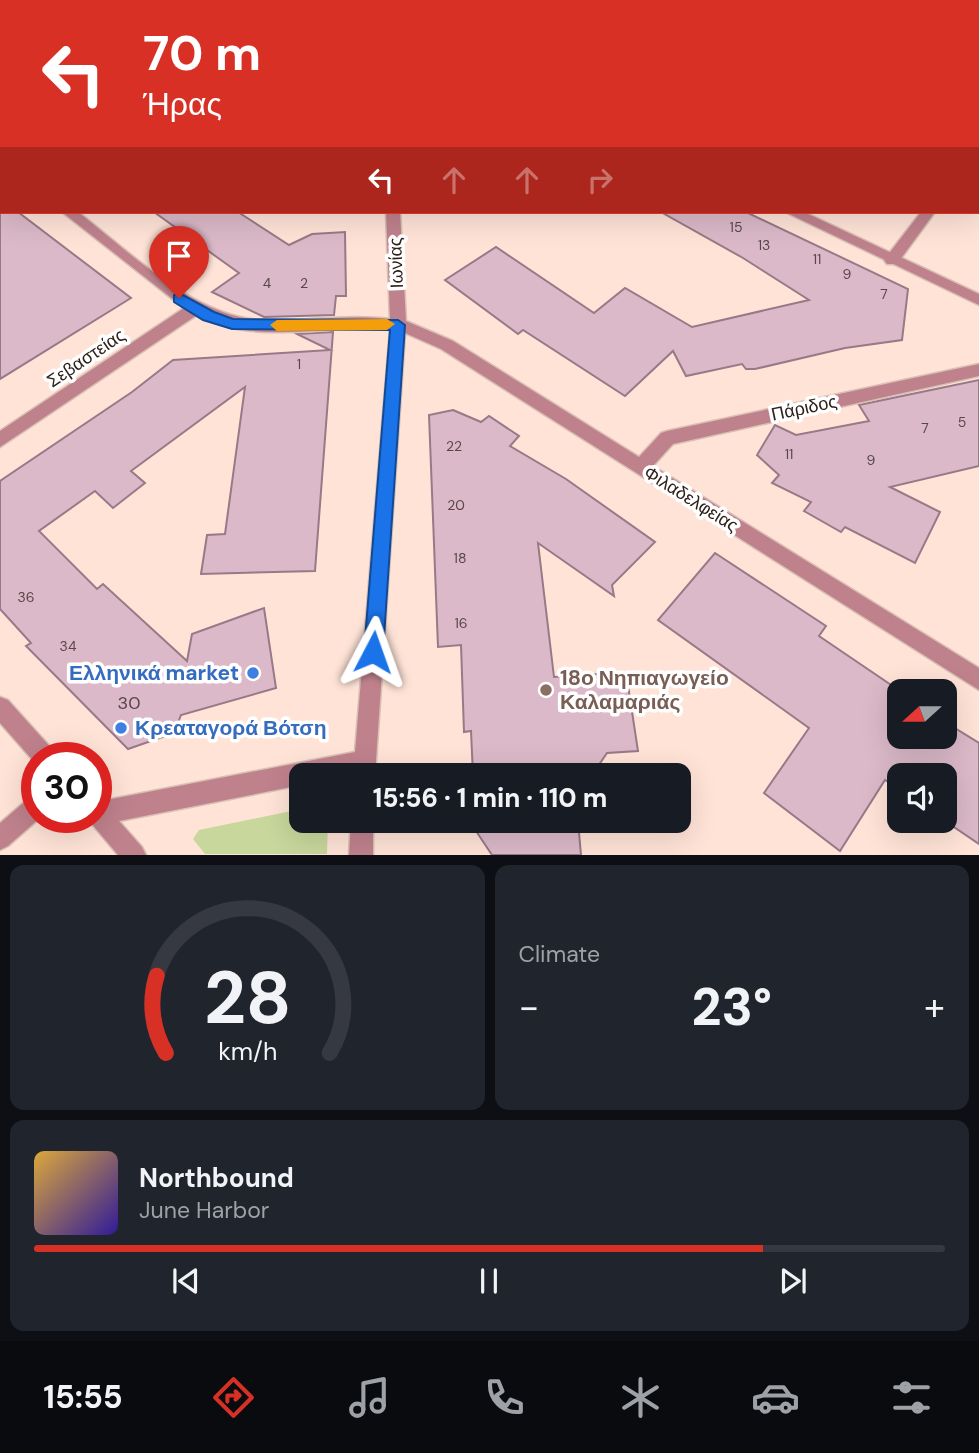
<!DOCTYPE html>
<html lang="en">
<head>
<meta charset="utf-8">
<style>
  :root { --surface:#171b24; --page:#20242c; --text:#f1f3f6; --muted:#9ea1a6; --line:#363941; --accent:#d93025 }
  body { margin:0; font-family:"DM Sans",sans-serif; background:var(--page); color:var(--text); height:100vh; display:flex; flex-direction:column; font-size:26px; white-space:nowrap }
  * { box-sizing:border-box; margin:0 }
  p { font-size:23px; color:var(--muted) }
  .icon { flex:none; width:38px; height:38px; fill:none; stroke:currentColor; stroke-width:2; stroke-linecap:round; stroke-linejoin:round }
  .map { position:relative; height:855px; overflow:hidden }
  .details { display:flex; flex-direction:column; gap:10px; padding:10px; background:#0d0f14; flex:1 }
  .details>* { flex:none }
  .hud { position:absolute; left:0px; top:0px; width:980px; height:214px; box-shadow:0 7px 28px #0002; background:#d93025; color:#fff; overflow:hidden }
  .needle { width:46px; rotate:249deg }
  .fabs { position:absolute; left:887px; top:679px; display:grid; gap:14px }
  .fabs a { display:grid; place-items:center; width:70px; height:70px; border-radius:14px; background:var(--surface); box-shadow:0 7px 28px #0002; font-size:35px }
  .speed { position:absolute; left:21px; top:742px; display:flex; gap:14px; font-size:35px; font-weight:700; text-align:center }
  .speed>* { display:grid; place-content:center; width:91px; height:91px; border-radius:50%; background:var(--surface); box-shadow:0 7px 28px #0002; line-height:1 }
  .speed .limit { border:10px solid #d22; background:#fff; color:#111 }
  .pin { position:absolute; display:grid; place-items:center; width:60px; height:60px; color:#fff; margin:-72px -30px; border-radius:50% 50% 50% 0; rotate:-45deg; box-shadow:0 0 7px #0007 }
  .pin .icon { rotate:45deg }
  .me { position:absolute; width:77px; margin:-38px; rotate:4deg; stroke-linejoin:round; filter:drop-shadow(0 0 5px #0008) }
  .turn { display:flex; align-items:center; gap:24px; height:147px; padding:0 28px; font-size:32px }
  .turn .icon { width:91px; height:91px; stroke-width:2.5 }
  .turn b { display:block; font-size:49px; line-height:60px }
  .lanes { display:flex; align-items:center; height:66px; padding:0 28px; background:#0003; justify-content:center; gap:35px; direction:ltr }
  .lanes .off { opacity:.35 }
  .big { font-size:52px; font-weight:800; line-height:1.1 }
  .details .tile { flex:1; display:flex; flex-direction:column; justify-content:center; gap:10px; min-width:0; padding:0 24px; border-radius:14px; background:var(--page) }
  .details .dial { align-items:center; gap:0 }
  .dial svg { height:182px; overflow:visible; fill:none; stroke:var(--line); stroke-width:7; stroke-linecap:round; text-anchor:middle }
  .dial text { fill:var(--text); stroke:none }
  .song { display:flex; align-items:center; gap:21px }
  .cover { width:84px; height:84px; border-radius:10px; background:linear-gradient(135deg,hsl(40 70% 55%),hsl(250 70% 35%)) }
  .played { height:7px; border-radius:4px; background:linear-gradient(90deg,var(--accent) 80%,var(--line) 80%) }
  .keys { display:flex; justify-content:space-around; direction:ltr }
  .heat { display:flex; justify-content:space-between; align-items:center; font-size:38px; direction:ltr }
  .details .tiles { flex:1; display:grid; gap:10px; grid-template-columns:1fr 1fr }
  .tile:last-child { grid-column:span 2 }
  .trip { position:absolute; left:289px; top:763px; width:402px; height:70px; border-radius:14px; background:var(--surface); box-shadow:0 7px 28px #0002; font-weight:800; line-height:70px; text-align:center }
  .tabs { display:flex; height:112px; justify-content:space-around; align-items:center; background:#090b0e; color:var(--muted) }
  .tabs .icon { width:49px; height:49px }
  .tabs .current { color:var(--accent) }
  .tabs b { font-size:32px; color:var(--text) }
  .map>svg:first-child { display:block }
  .green { fill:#c8d79c }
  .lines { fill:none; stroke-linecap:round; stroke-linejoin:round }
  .river { fill:#53c8e2; fill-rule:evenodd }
  .building { fill:#dbb9c8; stroke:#987987; stroke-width:2 }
  .service-casing { stroke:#d9c0b5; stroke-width:3 }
  .pedestrian-casing { stroke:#d9c0b5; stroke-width:3 }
  .minor-casing { stroke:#d9c0b5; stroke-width:3 }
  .tertiary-casing { stroke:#d9c0b5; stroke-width:3 }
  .service { fill:#bf828d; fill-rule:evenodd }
  .pedestrian { fill:#bf828d; fill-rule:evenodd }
  .minor { fill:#bf828d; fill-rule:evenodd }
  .tertiary { fill:#bf828d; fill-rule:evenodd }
  .route { fill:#1a73e8; stroke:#114b97; stroke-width:2 }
  .slow { fill:#f59e0b }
  .shop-dot { fill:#3f7fe0; stroke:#fff; stroke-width:2.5 }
  .education-dot { fill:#8d6e63; stroke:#fff; stroke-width:2.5 }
  .labels { text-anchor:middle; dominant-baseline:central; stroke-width:7; stroke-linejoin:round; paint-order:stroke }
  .number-label { font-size:14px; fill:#594747 }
  .street-label { font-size:18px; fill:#2e211c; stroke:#fff }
  .near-number-label { font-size:18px; fill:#594747 }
  .near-shop-label { font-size:21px; font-weight:bold; fill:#366cbe; stroke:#fff; text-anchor:end }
  .near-education-label { font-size:21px; font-weight:bold; fill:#785e54; stroke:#fff; text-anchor:start }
</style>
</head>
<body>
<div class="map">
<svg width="979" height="855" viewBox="0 0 979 855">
  <rect width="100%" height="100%" fill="#ffe3d7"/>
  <path class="green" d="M 301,809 L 301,821 L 328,821 L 327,854 L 205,854 L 193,839 L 199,830 Z"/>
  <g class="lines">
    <g class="river">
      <path d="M 164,0 L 224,0 L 162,2 Z"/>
      <path d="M 435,0 L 494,0 L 496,2 L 436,2 Z"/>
      <path d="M 962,0 L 979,0 L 979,24 L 978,2 Z"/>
      <rect x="0" y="8" width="2" height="28"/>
    </g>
  </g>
  <g class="building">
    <path d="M 0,197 L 2,212 L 18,212 L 131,298 L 0,379 Z"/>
    <path d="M 154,212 L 238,212 L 289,245 L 312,234 L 345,232 L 346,296 L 336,296 L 334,315 L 264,317 L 212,292 L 239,273 Z"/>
    <path d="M 661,212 L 746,212 L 908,289 L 902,340 L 845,348 L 755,369 L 746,369 L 742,364 L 686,376 L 673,351 L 625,396 L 523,330 L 518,334 L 445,280 L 496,247 L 594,313 L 625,288 L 692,327 L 809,300 L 743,258 Z"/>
    <path d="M 333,332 L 315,571 L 201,574 L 207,535 L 225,534 L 245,387 L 131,471 L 145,483 L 113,508 L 95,491 L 39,531 L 97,589 L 103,584 L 187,661 L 192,634 L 264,608 L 276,688 L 181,715 L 174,733 L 128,749 L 26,646 L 31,643 L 0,609 L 0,481 L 132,392 L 173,360 L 330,350 L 297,334 Z"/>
    <path d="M 979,380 L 979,466 L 890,487 L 940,512 L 915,563 L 845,527 L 841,532 L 804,511 L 811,502 L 772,483 L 779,475 L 757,455 L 775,425 L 796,435 L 869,421 L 859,405 Z"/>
    <path d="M 453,410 L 481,422 L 489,416 L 519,436 L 510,446 L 566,479 L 655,542 L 612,585 L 614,596 L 538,543 L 554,677 L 626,672 L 638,751 L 607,753 L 592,775 L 473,775 L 471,731 L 464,732 L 461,645 L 438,647 L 429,415 Z"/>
    <path d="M 715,553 L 826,626 L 819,636 L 900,691 L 900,737 L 945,737 L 945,722 L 979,743 L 979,844 L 945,821 L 945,775 L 900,775 L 900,790 L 885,780 L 840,851 L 764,793 L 809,728 L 658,620 Z"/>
    <path d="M 475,821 L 578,821 L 581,855 L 492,855 L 476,831 Z"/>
  </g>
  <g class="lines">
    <g class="service-casing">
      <path id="service" d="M 921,212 L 935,212 L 897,264 L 887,264 L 884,260 L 887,256 Z"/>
    </g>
    <g class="pedestrian-casing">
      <path id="pedestrian" d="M 37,795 L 37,817 L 41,817 L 8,846 L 0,850 L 0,823 L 29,798 Z"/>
    </g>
    <g class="minor-casing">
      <g id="minor">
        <rect x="978" y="73" width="1" height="8"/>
        <path d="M 2,120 L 2,129 L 0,129 L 0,121 Z"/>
        <rect x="0" y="153" width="2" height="10"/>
        <rect x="978" y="166" width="1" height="8"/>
        <path d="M 62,212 L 78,212 C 130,252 193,316 260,320 C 304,322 346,314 390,319 L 386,212 L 400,212 L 406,321 L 453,341 L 639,457 L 661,433 L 667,431 L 979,364 L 979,376 L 673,444 L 653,466 L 979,668 L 979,690 L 441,349 L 405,333 L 375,775 L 301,775 L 301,785 L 119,821 L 142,847 L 146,855 L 118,855 L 86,817 L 96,817 L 96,802 L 355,752 L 390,330 C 327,323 255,347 197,315 L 0,447 L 0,431 L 184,308 Z"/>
        <path d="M 0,697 L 8,700 L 53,750 L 56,758 L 37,758 L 37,765 L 0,723 Z"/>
        <path d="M 351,821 L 373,821 L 373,855 L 349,855 Z"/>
      </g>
    </g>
    <g class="tertiary-casing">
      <g id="tertiary">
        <path d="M 377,0 L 390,0 L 392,2 L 379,2 Z"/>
        <path d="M 785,212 L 804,212 L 979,294 L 979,305 Z"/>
      </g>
    </g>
    <use href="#service" class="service"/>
    <use href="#pedestrian" class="pedestrian"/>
    <use href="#minor" class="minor"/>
    <use href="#tertiary" class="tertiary"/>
  </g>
  <path class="route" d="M 179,293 L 214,312 L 233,319 L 398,320 L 405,325 L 383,652 L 380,658 L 373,660 L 367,658 L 364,652 L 390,330 L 232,329 L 203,320 L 174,302 L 174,295 Z"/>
  <path class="slow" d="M 387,319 L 395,324 L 387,330 L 277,331 L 270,325 L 277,320 Z"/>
  <g class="shop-dot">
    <circle cx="253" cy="673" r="7"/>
    <circle cx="121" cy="728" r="7"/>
  </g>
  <circle class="education-dot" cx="546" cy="690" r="7"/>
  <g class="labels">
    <g class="number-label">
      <text x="736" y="227">15</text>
      <text x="764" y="245">13</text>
      <text x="817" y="259">11</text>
      <text x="847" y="274">9</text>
      <text x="267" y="283">4</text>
      <text x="304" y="283">2</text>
      <text x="884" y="294">7</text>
      <text x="299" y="364">1</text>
      <text x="962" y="422">5</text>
      <text x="925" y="428">7</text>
      <text x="454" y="446">22</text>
      <text x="789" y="454">11</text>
      <text x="871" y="460">9</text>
      <text x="456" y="505">20</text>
      <text x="460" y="558">18</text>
      <text x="26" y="597">36</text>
      <text x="461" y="623">16</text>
      <text x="68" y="646">34</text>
    </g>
    <g class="street-label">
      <text transform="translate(396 263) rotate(-92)">Ιωνίας</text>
      <text transform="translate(86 358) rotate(-34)">Σεβαστείας</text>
      <text transform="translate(804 408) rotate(-12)">Πάριδος</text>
      <text transform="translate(691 499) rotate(32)">Φιλαδελφείας</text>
    </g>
    <g class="near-number-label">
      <text x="129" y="703">30</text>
    </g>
    <g class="near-shop-label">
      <text x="239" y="673">Ελληνικά market</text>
      <text x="135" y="728" text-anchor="start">Κρεαταγορά Βότση</text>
    </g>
    <g class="near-education-label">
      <text x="560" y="678">18ο Νηπιαγωγείο<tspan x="560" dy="24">Καλαμαριάς</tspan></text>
    </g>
  </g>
</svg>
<div class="fabs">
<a><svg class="needle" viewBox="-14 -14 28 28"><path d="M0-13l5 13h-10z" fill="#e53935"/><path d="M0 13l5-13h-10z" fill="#9ea1a6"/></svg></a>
<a><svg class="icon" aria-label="sound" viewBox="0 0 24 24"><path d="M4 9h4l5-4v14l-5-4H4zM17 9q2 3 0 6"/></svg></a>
</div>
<div class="speed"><div class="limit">30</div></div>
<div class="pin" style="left:179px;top:298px;background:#d93025"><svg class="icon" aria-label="arrive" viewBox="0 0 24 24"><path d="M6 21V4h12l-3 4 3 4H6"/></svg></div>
<svg class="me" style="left:373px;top:652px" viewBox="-20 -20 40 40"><path d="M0-17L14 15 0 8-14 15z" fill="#1a73e8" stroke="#fff" stroke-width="4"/></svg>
<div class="trip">15:56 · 1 min · 110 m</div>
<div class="hud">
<div class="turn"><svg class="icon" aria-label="left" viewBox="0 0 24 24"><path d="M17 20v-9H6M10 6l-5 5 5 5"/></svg><div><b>70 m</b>Ήρας</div></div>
<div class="lanes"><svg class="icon" aria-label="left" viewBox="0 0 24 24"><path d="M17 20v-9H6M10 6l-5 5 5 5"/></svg><svg class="icon off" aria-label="ahead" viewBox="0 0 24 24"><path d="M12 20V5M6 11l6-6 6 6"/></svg><svg class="icon off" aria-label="ahead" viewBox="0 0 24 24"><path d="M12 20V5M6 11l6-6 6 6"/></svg><svg class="icon off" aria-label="right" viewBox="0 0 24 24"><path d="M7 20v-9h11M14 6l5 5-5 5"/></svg></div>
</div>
</div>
<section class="details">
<div class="tiles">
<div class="tile dial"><svg viewBox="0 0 100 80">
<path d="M14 69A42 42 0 1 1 86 69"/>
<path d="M14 69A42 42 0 0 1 10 35" stroke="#d93025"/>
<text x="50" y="56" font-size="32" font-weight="700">28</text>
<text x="50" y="72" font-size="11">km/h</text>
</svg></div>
<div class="tile"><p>Climate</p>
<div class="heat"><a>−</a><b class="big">23°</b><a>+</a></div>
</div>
<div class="tile">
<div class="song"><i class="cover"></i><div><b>Northbound</b><p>June Harbor</p></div></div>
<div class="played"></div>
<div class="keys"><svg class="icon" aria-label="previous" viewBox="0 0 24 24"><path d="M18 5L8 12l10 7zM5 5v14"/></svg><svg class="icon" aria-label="pause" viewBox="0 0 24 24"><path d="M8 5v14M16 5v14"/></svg><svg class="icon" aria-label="next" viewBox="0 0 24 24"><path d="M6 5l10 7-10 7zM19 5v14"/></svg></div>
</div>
</div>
</section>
<nav class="tabs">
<b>15:55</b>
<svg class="icon current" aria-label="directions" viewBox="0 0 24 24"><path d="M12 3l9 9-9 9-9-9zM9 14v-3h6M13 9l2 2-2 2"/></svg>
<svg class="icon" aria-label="music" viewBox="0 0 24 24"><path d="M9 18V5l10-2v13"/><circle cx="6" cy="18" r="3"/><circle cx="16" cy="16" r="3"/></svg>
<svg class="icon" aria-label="phone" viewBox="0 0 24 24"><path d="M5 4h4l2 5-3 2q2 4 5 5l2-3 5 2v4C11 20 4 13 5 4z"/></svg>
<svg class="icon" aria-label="climate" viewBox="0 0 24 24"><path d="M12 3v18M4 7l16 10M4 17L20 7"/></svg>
<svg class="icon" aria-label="car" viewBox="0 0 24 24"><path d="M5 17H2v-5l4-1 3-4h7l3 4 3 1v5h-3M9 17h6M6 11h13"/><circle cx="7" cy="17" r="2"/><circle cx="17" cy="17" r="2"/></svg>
<svg class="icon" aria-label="filters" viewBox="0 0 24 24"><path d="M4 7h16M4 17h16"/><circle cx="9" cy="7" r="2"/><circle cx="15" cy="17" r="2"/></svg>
</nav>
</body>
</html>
